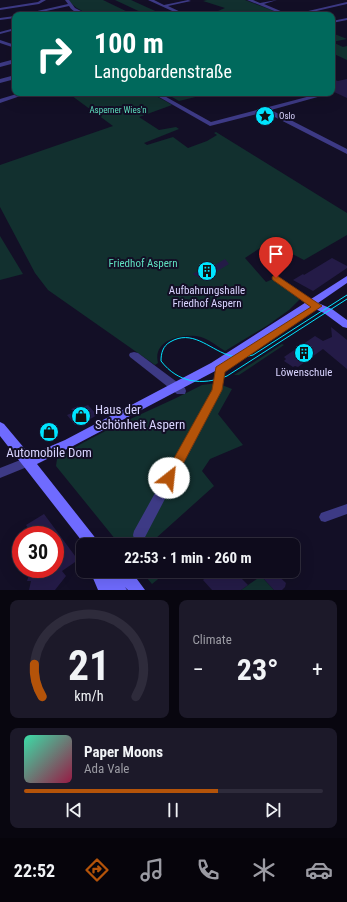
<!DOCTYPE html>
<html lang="en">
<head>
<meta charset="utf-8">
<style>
  :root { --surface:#0e0b1c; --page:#1c1929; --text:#f1f3f6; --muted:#9b9ba3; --line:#2e2b3b; --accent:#b45309 }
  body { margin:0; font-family:"Roboto Condensed",sans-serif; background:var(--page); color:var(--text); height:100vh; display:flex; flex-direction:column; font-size:15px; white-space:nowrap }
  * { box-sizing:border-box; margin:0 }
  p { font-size:13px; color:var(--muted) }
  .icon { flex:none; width:22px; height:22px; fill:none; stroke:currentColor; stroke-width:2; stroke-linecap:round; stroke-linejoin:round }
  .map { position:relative; height:590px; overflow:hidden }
  .sheet { display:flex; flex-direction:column; gap:10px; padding:10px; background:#08060f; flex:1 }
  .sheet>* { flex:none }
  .banner { position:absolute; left:12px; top:12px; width:323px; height:84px; border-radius:8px; box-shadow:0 4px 16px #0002,0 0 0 1px var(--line); background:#00695c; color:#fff; overflow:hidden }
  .speed { position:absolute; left:12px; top:526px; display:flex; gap:8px; font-size:20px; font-weight:700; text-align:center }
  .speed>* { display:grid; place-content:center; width:52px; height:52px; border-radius:50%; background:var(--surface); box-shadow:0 4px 16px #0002,0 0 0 1px var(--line); line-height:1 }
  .speed .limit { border:6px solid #d22; background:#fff; color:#111 }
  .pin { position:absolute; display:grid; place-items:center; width:34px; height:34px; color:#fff; margin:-41px -17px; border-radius:50% 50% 50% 0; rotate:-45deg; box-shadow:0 0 4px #0007 }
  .pin .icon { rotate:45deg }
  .me { position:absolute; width:44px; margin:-22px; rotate:29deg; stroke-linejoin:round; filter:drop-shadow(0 0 3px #0008) }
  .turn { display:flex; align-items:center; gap:14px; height:84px; padding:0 16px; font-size:18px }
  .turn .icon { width:52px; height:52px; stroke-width:2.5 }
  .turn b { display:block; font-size:28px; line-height:34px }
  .big { font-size:30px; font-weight:700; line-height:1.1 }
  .sheet .card { flex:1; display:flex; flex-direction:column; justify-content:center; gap:6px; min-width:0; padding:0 14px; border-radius:8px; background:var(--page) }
  .sheet .dial { align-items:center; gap:0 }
  .dial svg { height:104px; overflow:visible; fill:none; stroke:var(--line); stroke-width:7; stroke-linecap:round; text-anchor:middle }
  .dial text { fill:var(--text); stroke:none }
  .song { display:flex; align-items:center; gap:12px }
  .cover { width:48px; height:48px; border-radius:6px; background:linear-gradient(135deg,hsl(160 70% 55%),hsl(340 70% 35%)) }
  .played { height:4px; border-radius:2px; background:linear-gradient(90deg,var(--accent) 65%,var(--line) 65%) }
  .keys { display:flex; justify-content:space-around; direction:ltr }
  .heat { display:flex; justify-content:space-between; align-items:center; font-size:22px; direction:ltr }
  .sheet .tiles { flex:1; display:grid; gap:10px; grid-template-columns:1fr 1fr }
  .card:last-child { grid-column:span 2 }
  .trip { position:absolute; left:76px; top:538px; width:224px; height:40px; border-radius:8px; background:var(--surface); box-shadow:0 4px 16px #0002,0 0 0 1px var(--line); font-weight:700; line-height:40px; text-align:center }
  .menu { display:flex; height:64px; justify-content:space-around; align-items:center; background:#06040b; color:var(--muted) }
  .menu .icon { width:28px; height:28px }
  .menu .selected { color:var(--accent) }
  .menu b { font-size:18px; color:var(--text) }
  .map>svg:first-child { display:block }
  .green { fill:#12302f }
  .building { fill:#241b47 }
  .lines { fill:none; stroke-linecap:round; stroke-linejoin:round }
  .street { fill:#3d3a85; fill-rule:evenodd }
  .secondary { fill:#6f6bff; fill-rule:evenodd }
  .tram { stroke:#00e5ff; stroke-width:1 }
  .route { fill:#b45309; stroke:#753606 }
  .labels { text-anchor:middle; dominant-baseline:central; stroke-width:4; stroke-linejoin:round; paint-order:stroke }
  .far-park-label { font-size:9px; fill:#5fe0c0; stroke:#130f26 }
  .far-poi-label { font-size:9px; fill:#d9d4ff; stroke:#130f26; text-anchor:start }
  .park-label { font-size:11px; fill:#5fe0c0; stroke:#130f26 }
  .poi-label { font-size:11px; fill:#d9d4ff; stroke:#130f26 }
  .near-poi-label { font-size:13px; fill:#d9d4ff; stroke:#130f26; text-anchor:start }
</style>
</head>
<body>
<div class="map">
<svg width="347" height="590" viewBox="0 0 347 590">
  <rect width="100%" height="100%" fill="#130f26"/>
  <g class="green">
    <path d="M 68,0 L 103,0 L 134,15 C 109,15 86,21 68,0 Z"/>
    <path d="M 115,0 L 131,0 L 164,15 L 147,15 Z"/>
    <path d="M 207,0 L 245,0 L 285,15 L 218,15 L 220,12 L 218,11 L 225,8 L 203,1 Z"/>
    <path d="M 332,33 L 347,39 L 332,42 L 343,47 L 347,46 L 347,60 L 332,53 Z"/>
    <path d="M 68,93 L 121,93 L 124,95 C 147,90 153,94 172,105 L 139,117 L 159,130 L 176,127 L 179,129 L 144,143 L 147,145 L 173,137 L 188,148 L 207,141 L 217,135 L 214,133 L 216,132 L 347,213 L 347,235 L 304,260 L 269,242 L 245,258 L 266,282 L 273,279 L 300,299 L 289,310 L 268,325 L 225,351 C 217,346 210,340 201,337 C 184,333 152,339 158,363 L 155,365 L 48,290 L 35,273 L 0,207 L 0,165 L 113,126 Z"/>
    <path d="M 165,93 L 212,93 L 179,101 Z"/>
    <path d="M 0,236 L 23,274 L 0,280 Z"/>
    <path d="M 282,344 L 284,345 L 239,375 L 234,375 Z"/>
    <path d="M 217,383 L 232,389 L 218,414 L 243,445 L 210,459 L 202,471 L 214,486 L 155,539 L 161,545 L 120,545 L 56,466 L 57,459 C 102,428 155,410 202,385 Z"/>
    <path d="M 141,571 L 168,571 L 152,584 Z"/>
    <path d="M 261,576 L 274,590 L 241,590 Z"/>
  </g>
  <g class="building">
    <path d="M 332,79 L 338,81 L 347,79 L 347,98 L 332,91 Z"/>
    <path d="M 332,258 L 347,266 L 347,268 L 313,291 L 293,280 L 303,274 L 304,275 Z"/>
    <path d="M 225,259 L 229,264 L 214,273 L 215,277 L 212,279 L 207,277 L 203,280 L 193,274 L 206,266 L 210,268 Z"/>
    <path d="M 331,327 L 347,340 L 347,369 L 323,349 L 298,367 L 295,366 L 293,367 L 284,361 L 286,359 L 284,357 L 315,336 L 323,341 L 332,337 Z"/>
    <path d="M 88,405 L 97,415 L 82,424 L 81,423 L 75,425 L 67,415 L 74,412 L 71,409 L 78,406 L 80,408 Z"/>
    <path d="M 44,514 L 78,560 L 62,571 L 66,576 L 55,590 L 29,590 L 31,581 L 27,581 L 31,569 L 55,569 L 55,535 L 33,535 L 26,525 Z"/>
    <path d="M 213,571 L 234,571 L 248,585 L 241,590 L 212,590 L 203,580 Z"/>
    <path d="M 274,572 L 286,583 L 285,587 L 282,590 L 274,590 L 264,579 Z"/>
  </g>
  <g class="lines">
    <g class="street">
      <path d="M 41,0 L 46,0 L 39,4 L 0,10 L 0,8 L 38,2 Z"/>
      <path d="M 65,0 L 69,0 L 75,8 L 89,15 C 82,15 73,13 69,6 L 28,15 L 20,15 L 68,4 Z"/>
      <path d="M 148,0 L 154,0 L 164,5 L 188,0 L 191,1 L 168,6 L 187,15 L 181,15 Z"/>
      <path d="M 247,0 L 253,0 L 260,3 L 277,0 L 264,4 L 290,15 L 284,15 Z"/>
      <path d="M 347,2 L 347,4 L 299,15 L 291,15 Z"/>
      <path d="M 15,16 L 15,18 L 0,20 L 0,18 Z"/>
      <path d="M 347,18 L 347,20 L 332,23 L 332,21 Z"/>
      <path d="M 15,28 L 15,30 L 0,34 L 0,32 Z"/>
      <path d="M 0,40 L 15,45 L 15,48 L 0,43 Z"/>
      <path d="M 15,59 L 15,63 L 0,67 L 0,63 Z"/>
      <path d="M 15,75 L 15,79 L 0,83 L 0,79 Z"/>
      <path d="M 20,93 L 29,93 L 0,103 L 0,99 Z"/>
      <path d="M 152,93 L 159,93 L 211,122 L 322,93 L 332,93 L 271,110 L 347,149 L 347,154 L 265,112 L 210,126 Z"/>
      <path d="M 276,275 L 314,301 L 316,303 L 314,305 L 308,305 L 273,280 L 272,278 L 273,276 Z"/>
      <path d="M 134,352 L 138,353 L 185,388 L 186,391 L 185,394 L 177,394 L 130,357 L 129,355 L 130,353 Z"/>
      <path d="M 215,363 L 219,364 L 225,370 L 222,390 L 144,539 L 139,541 L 134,539 L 133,535 L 134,531 L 212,390 L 215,371 L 210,366 L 211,364 Z"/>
      <path d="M 28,457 L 32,459 L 34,462 L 32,465 L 0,478 L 0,468 Z"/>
      <path d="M 347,504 L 347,514 L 325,522 L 321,521 L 319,517 L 321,513 Z"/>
    </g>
    <g class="secondary">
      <path d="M 347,276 L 347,283 L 318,303 L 332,309 L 347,320 L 347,328 L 343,327 L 324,313 L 311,307 L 219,369 L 73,446 L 37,464 L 101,545 L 85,545 L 0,436 L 0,422 L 4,424 L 30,455 L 65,440 L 211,363 Z"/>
      <path d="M 90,571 L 131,571 L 145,590 L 128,590 L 125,587 L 127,590 L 98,590 Z"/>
    </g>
    <path class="tram" d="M 347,295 L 253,355 C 245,357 236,358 228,355 C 208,348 192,329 170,342 C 163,346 161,353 161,361 C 178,383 202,386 227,376 L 347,299"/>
  </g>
  <path class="route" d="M 276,275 L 322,306 L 225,372 L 222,390 L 174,481 L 169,482 L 165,481 L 163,478 L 212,390 L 216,367 L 311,307 L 273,280 L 272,278 L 273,276 Z"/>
  <defs>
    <g id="sight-disc" transform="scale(1)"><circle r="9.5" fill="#00e5ff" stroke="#130f26"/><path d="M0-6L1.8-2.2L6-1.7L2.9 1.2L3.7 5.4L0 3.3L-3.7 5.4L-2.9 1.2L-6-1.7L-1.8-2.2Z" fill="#111"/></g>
    <g id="building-disc" transform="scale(1)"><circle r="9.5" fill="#00e5ff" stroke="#130f26"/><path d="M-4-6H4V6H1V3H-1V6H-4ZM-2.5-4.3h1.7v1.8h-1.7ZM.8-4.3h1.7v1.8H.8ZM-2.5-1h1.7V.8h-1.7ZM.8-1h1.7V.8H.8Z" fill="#111"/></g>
    <g id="shop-disc" transform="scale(1)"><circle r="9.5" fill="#00e5ff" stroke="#130f26"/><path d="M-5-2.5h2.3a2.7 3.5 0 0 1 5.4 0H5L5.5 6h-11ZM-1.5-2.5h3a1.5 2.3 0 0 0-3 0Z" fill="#111"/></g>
  </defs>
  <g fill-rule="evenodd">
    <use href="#sight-disc" x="265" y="116"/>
    <use href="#building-disc" x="207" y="271"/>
    <use href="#building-disc" x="304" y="353"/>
    <use href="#shop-disc" x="81" y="416"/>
    <use href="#shop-disc" x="49" y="432"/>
  </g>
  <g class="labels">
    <g class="far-park-label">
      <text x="118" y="110">Asperner Wies'n</text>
    </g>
    <g class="far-poi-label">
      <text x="279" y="116">Oslo</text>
    </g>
    <g class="park-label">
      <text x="143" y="263">Friedhof Aspern</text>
    </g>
    <g class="poi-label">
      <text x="207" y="290">Aufbahrungshalle<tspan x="207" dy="13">Friedhof Aspern</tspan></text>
      <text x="304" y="372">Löwenschule</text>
    </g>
    <g class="near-poi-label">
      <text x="95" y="409">Haus der<tspan x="95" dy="15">Schönheit Aspern</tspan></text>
      <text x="49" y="452" text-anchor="middle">Automobile Dom</text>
    </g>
  </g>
</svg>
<div class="speed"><div class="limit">30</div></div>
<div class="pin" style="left:276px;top:278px;background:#d93025"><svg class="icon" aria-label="arrive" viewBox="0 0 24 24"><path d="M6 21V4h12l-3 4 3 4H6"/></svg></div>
<svg class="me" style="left:169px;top:478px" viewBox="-20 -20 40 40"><circle r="19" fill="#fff"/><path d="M0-13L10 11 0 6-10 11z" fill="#b45309"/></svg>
<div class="trip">22:53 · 1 min · 260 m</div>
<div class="banner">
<div class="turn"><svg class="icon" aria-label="right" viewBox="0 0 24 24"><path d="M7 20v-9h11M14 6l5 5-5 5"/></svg><div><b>100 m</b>Langobardenstraße</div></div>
</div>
</div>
<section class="sheet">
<div class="tiles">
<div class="card dial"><svg viewBox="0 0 100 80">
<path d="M14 69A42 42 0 1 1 86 69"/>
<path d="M14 69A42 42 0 0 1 8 44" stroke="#b45309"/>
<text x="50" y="56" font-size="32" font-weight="700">21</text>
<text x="50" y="72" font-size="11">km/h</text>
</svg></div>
<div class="card"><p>Climate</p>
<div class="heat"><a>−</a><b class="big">23°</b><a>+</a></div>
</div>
<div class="card">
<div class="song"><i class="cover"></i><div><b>Paper Moons</b><p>Ada Vale</p></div></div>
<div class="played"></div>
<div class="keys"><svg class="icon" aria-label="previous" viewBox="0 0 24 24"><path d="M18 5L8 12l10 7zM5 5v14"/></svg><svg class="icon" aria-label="pause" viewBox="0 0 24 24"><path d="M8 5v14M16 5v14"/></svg><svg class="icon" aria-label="next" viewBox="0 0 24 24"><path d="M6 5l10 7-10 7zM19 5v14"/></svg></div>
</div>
</div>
</section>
<nav class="menu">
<b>22:52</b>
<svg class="icon selected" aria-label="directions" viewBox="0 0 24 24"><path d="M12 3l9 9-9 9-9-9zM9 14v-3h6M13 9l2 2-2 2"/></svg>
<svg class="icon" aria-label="music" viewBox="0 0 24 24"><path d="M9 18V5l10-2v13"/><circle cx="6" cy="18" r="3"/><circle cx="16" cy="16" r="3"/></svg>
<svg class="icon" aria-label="phone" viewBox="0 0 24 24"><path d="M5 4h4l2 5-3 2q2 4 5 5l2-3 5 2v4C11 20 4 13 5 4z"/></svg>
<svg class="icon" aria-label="climate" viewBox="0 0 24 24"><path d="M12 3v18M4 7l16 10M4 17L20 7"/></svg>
<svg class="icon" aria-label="car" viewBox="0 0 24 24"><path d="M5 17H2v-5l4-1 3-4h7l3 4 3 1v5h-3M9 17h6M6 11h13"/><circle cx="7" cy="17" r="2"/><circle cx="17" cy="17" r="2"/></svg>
</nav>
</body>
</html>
